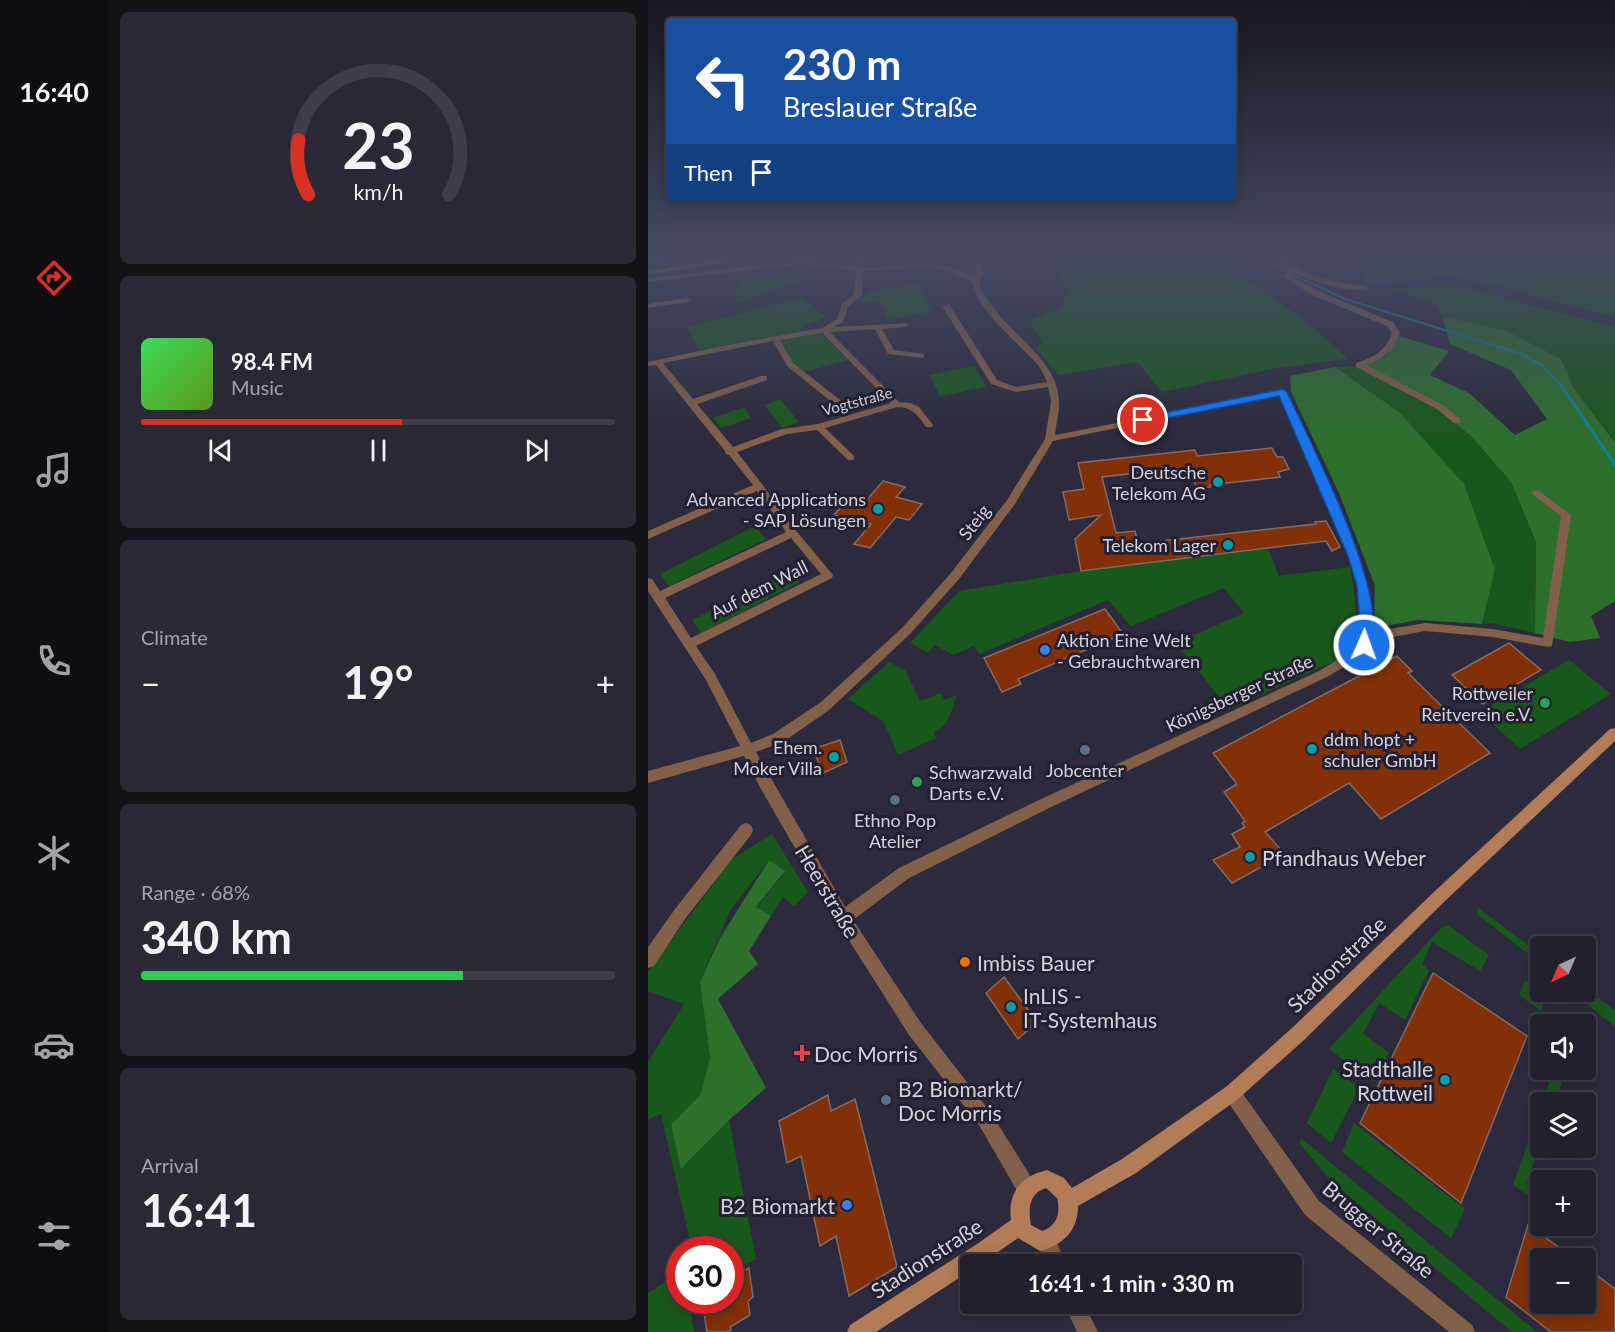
<!DOCTYPE html>
<html lang="en">
<head>
<meta charset="utf-8">
<style>
  :root { --surface:#21202d; --page:#292835; --text:#f1f3f6; --muted:#a2a3aa; --line:#3e3e49; --accent:#d93025 }
  body { margin:0; font-family:Lato,sans-serif; background:var(--page); color:var(--text); height:100vh; display:flex; flex-direction:column; font-size:22px; white-space:nowrap }
  * { box-sizing:border-box; margin:0 }
  p { font-size:20px; color:var(--muted) }
  .icon { flex:none; width:33px; height:33px; fill:none; stroke:currentColor; stroke-width:2; stroke-linecap:round; stroke-linejoin:round }
  .map { position:relative; flex:1; overflow:hidden }
  .details { display:flex; flex-direction:column; gap:12px; padding:12px; background:#121219; width:540px }
  .details>* { flex:none }
  .top-card { position:absolute; left:18px; top:18px; width:570px; height:183px; border-radius:6px; box-shadow:0 3px 15px #0003,0 0 0 2px var(--line); background:#1a4fa0; color:#fff; overflow:hidden }
  .needle { width:39px; rotate:224deg }
  .fabs { position:absolute; left:882px; top:936px; display:grid; gap:12px }
  .fabs a { display:grid; place-items:center; width:66px; height:66px; border-radius:6px; background:var(--surface); box-shadow:0 3px 15px #0003,0 0 0 2px var(--line); font-size:30px }
  .speed { position:absolute; left:18px; top:1236px; display:flex; gap:12px; font-size:30px; font-weight:700; text-align:center }
  .speed>* { display:grid; place-content:center; width:78px; height:78px; border-radius:50%; background:var(--surface); box-shadow:0 3px 15px #0003,0 0 0 2px var(--line); line-height:1 }
  .speed .limit { border:9px solid #d22; background:#fff; color:#111 }
  .pin { position:absolute; display:grid; place-items:center; width:51px; height:51px; color:#fff; margin:-26px; border:3px solid #fff; border-radius:50%; box-shadow:0 2px 6px #0007 }
  .me { position:absolute; width:66px; margin:-33px; rotate:2deg; stroke-linejoin:round; filter:drop-shadow(0 0 4px #0008) }
  .turn { display:flex; align-items:center; gap:21px; height:126px; padding:0 18px; font-size:27px }
  .turn .icon { width:78px; height:78px; stroke-width:2.5 }
  .turn b { display:block; font-size:42px; line-height:51px }
  .then { display:flex; align-items:center; height:57px; padding:0 18px; background:#0003; gap:12px; font-size:22px }
  .big { font-size:45px; font-weight:700; line-height:1.1 }
  .details .widget { flex:1; display:flex; flex-direction:column; justify-content:center; gap:9px; min-width:0; padding:0 21px; border-radius:9px; background:var(--page) }
  .details .dial { align-items:center; gap:0 }
  .dial svg { height:156px; overflow:visible; fill:none; stroke:var(--line); stroke-width:7; stroke-linecap:round; text-anchor:middle }
  .dial text { fill:var(--text); stroke:none }
  .song { display:flex; align-items:center; gap:18px }
  .cover { width:72px; height:72px; border-radius:9px; background:linear-gradient(135deg,hsl(130 70% 55%),hsl(90 70% 35%)) }
  .played { height:6px; border-radius:3px; background:linear-gradient(90deg,var(--accent) 55%,var(--line) 55%) }
  .keys { display:flex; justify-content:space-around; direction:ltr }
  .heat { display:flex; justify-content:space-between; align-items:center; font-size:33px; direction:ltr }
  .charge { height:9px; border-radius:4px; background:linear-gradient(90deg,#34c759 68%,var(--line) 0) }
  .trip { position:absolute; left:312px; top:1254px; width:342px; height:60px; border-radius:6px; background:var(--surface); box-shadow:0 3px 15px #0003,0 0 0 2px var(--line); font-weight:700; line-height:60px; text-align:center }
  main { display:flex; flex:1; min-height:0 }
  .tabs { display:flex; flex-direction:column; width:108px; justify-content:space-around; align-items:center; background:#0d0d12; color:var(--muted) }
  .tabs .icon { width:42px; height:42px }
  .tabs .on { color:var(--accent) }
  .tabs b { font-size:27px; color:var(--text) }
  .map>svg:first-child { display:block }
  .green { fill:#19581b }
  .forest { fill:#2c702c }
  .lines { fill:none; stroke-linecap:round; stroke-linejoin:round }
  .stream-far1 { stroke:#107f9b; stroke-width:2 }
  .stream { stroke:#107f9b; stroke-width:3 }
  .building { fill:#823007; stroke:#836c63; stroke-width:1.5 }
  .street { fill:#82604a; fill-rule:evenodd }
  .secondary { fill:#b27c59; fill-rule:evenodd }
  .route { fill:#1a73e8; stroke:#114b97; stroke-width:1.5 }
  .culture-dot { fill:#0f9aa8; stroke:#232032; stroke-width:2 }
  .shop-dot { fill:#3f7fe0; stroke:#232032; stroke-width:2 }
  .leisure-dot { fill:#2e9e5b; stroke:#232032; stroke-width:2 }
  .service-dot { fill:#5c6f8a; stroke:#232032; stroke-width:2 }
  .food-dot { fill:#e8710a; stroke:#232032; stroke-width:2 }
  .health-dot { fill:#e0444e; stroke:#232032; stroke-width:2 }
  .labels { text-anchor:middle; dominant-baseline:central; stroke-width:6; stroke-linejoin:round; paint-order:stroke }
  .far-street-label { font-size:15px; fill:#d2d1dd; stroke:#232032 }
  .poi-label { font-size:18px; fill:#d2d1dd; stroke:#232032; text-anchor:end }
  .street-label { font-size:18px; fill:#d2d1dd; stroke:#232032 }
  .near-poi-label { font-size:21px; fill:#d2d1dd; stroke:#232032; text-anchor:start }
  .near-street-label { font-size:21px; fill:#d2d1dd; stroke:#232032 }
</style>
</head>
<body>
<main>
<nav class="tabs">
<b>16:40</b>
<svg class="icon on" aria-label="directions" viewBox="0 0 24 24"><path d="M12 3l9 9-9 9-9-9zM9 14v-3h6M13 9l2 2-2 2"/></svg>
<svg class="icon" aria-label="music" viewBox="0 0 24 24"><path d="M9 18V5l10-2v13"/><circle cx="6" cy="18" r="3"/><circle cx="16" cy="16" r="3"/></svg>
<svg class="icon" aria-label="phone" viewBox="0 0 24 24"><path d="M5 4h4l2 5-3 2q2 4 5 5l2-3 5 2v4C11 20 4 13 5 4z"/></svg>
<svg class="icon" aria-label="climate" viewBox="0 0 24 24"><path d="M12 3v18M4 7l16 10M4 17L20 7"/></svg>
<svg class="icon" aria-label="car" viewBox="0 0 24 24"><path d="M5 17H2v-5l4-1 3-4h7l3 4 3 1v5h-3M9 17h6M6 11h13"/><circle cx="7" cy="17" r="2"/><circle cx="17" cy="17" r="2"/></svg>
<svg class="icon" aria-label="filters" viewBox="0 0 24 24"><path d="M4 7h16M4 17h16"/><circle cx="9" cy="7" r="2"/><circle cx="15" cy="17" r="2"/></svg>
</nav>
<section class="details">
<div class="widget dial"><svg viewBox="0 0 100 80">
<path d="M14 69A42 42 0 1 1 86 69"/>
<path d="M14 69A42 42 0 0 1 9 41" stroke="#d93025"/>
<text x="50" y="56" font-size="32" font-weight="700">23</text>
<text x="50" y="72" font-size="11">km/h</text>
</svg></div>
<div class="widget">
<div class="song"><i class="cover"></i><div><b>98.4 FM</b><p>Music</p></div></div>
<div class="played"></div>
<div class="keys"><svg class="icon" aria-label="previous" viewBox="0 0 24 24"><path d="M18 5L8 12l10 7zM5 5v14"/></svg><svg class="icon" aria-label="pause" viewBox="0 0 24 24"><path d="M8 5v14M16 5v14"/></svg><svg class="icon" aria-label="next" viewBox="0 0 24 24"><path d="M6 5l10 7-10 7zM19 5v14"/></svg></div>
</div>
<div class="widget"><p>Climate</p>
<div class="heat"><a>−</a><b class="big">19°</b><a>+</a></div>
</div>
<div class="widget"><p>Range · 68%</p><b class="big">340 km</b><div class="charge"></div></div>
<div class="widget"><p>Arrival</p><b class="big">16:41</b></div>
</section>
<div class="map">
<svg width="967" height="1332" viewBox="0 0 967 1332">
  <rect width="100%" height="100%" fill="#2c2a3c"/>
  <g class="green">
    <path d="M 466,254 L 525,254 L 526,258 L 563,254 L 659,322 L 700,359 L 629,368 L 514,392 L 490,362 L 411,375 L 388,349 L 395,341 L 385,330 L 384,319 L 413,307 L 429,276 L 420,290 L 405,267 L 436,263 L 432,271 L 437,264 Z"/>
    <path d="M 704,254 L 967,254 L 967,265 L 965,265 L 967,267 L 967,317 L 854,287 L 803,276 L 720,285 Z"/>
    <path d="M 143,270 L 157,280 L 88,303 L 90,283 Z"/>
    <path d="M 270,284 L 285,311 L 240,320 L 233,301 L 210,303 L 221,292 Z"/>
    <path d="M 809,286 L 967,327 L 967,443 L 925,387 L 913,359 L 857,330 L 795,317 L 788,304 L 745,289 Z"/>
    <path d="M 154,297 L 178,317 L 155,326 L 151,332 L 51,350 L 39,327 Z"/>
    <path d="M 171,332 L 200,360 L 155,372 L 145,363 L 133,343 L 133,340 Z"/>
    <path d="M 326,366 L 338,387 L 292,396 L 281,375 Z"/>
    <path d="M 711,366 L 790,410 L 823,436 L 863,482 L 888,542 L 887,633 L 844,623 L 834,624 L 847,570 L 751,412 L 687,367 Z"/>
    <path d="M 132,399 L 151,422 L 134,428 L 117,405 Z"/>
    <path d="M 96,407 L 103,418 L 73,428 L 65,418 Z"/>
    <path d="M 107,526 L 118,539 L 21,586 L 12,574 Z"/>
    <path d="M 620,549 L 631,576 L 702,567 C 707,596 716,639 691,659 L 581,709 L 528,643 L 596,613 L 576,588 L 483,626 L 460,600 L 331,654 L 326,646 L 305,655 L 287,645 L 280,653 L 262,643 L 311,591 L 433,571 Z"/>
    <path d="M 142,571 L 152,582 L 53,633 L 44,620 Z"/>
    <path d="M 921,660 L 963,694 L 872,749 L 832,712 Z"/>
    <path d="M 241,662 L 257,670 L 272,701 L 293,693 L 296,700 L 308,695 C 304,710 302,725 286,732 L 288,738 L 250,755 L 235,721 L 200,699 Z"/>
    <path d="M 124,834 L 160,892 L 146,906 L 135,897 L 123,916 L 108,908 L 137,872 L 121,860 L 82,911 L 52,982 L 62,1058 L 52,1095 L 23,1126 L 34,1168 L 81,1120 L 108,1259 L 83,1273 L 82,1250 L 44,1249 L 13,1114 L 0,1120 L 0,1062 L 36,1004 L 0,991 L 0,972 L 84,859 Z"/>
    <path d="M 829,907 L 892,954 L 892,963 L 830,915 Z"/>
    <path d="M 800,925 L 841,955 L 832,971 L 784,942 L 774,964 L 781,970 L 757,1020 L 731,1003 L 715,1034 L 741,1053 L 726,1082 L 681,1049 L 793,928 Z"/>
    <path d="M 877,980 L 898,995 L 893,1011 L 871,995 Z"/>
    <path d="M 942,992 L 967,1010 L 967,1026 L 936,1002 Z"/>
    <path d="M 685,1069 L 711,1088 L 683,1143 L 659,1123 Z"/>
    <path d="M 906,1070 L 918,1070 L 907,1102 L 894,1102 Z"/>
    <path d="M 892,1108 L 892,1144 L 879,1184 L 892,1194 L 888,1201 L 865,1185 Z"/>
    <path d="M 706,1123 L 817,1209 L 803,1238 L 694,1152 Z"/>
    <path d="M 654,1139 L 889,1332 L 864,1332 L 684,1182 L 651,1143 Z"/>
    <path d="M 31,1273 L 32,1300 L 41,1301 L 46,1332 L 0,1332 L 0,1293 Z"/>
  </g>
  <g class="forest">
    <path d="M 795,317 L 857,330 L 913,359 L 925,387 L 967,443 L 967,601 L 943,616 L 952,638 L 922,642 L 887,633 L 888,542 L 863,482 L 823,436 L 790,410 L 711,366 L 738,356 L 751,336 L 801,351 L 782,375 L 821,393 L 867,435 L 899,419 L 863,370 L 802,344 Z"/>
    <path d="M 687,367 L 751,412 L 816,484 L 847,570 L 834,624 L 770,620 L 726,628 L 727,586 L 691,493 L 643,392 L 642,376 Z"/>
    <path d="M 121,860 L 137,871 L 108,907 L 123,916 L 101,951 L 110,964 L 70,999 L 118,1088 L 81,1120 L 33,1169 L 23,1125 L 52,1095 L 62,1058 L 52,982 L 72,938 Z"/>
  </g>
  <g class="lines">
    <path class="stream-far1" d="M 609,254 L 630,268 L 697,299 L 874,354 L 895,366 L 914,387"/>
    <path class="stream" d="M 913,385 L 967,465"/>
  </g>
  <g class="building">
    <path d="M 624,448 L 629,457 L 635,457 L 641,469 L 630,472 L 632,477 L 562,485 L 562,487 L 549,489 L 541,467 L 454,477 L 468,533 L 487,531 L 492,551 L 515,548 L 513,541 L 668,524 L 667,522 L 678,521 L 692,547 L 684,551 L 678,541 L 433,571 L 427,539 L 453,515 L 421,520 L 415,492 L 436,489 L 430,463 L 547,450 L 549,456 Z"/>
    <path d="M 235,481 L 257,487 L 248,497 L 274,504 L 261,520 L 248,517 L 222,548 L 206,544 L 223,524 L 186,515 L 200,499 L 216,503 Z"/>
    <path d="M 457,609 L 475,634 L 370,679 L 373,684 L 354,692 L 336,658 Z"/>
    <path d="M 861,643 L 893,670 L 835,704 L 804,675 Z"/>
    <path d="M 749,656 L 764,671 L 760,673 L 842,753 L 733,819 L 701,783 L 617,832 L 637,854 L 584,883 L 565,860 L 592,847 L 584,834 L 597,827 L 594,823 L 597,821 L 576,792 L 589,784 L 565,753 Z"/>
    <path d="M 192,740 L 199,762 L 175,773 L 165,749 Z"/>
    <path d="M 785,973 L 879,1036 L 813,1203 L 712,1123 Z"/>
    <path d="M 356,977 L 389,1022 L 370,1039 L 338,993 Z"/>
    <path d="M 180,1095 L 183,1111 L 207,1099 L 249,1267 L 201,1296 L 188,1236 L 172,1246 L 153,1156 L 139,1163 L 131,1121 Z"/>
    <path d="M 880,1225 L 926,1258 L 892,1258 L 892,1304 L 938,1304 L 938,1267 L 967,1289 L 967,1332 L 903,1332 L 858,1297 Z"/>
    <path d="M 101,1268 L 105,1297 L 100,1301 L 102,1315 L 82,1327 L 83,1330 L 79,1332 L 59,1332 L 54,1300 L 82,1300 L 82,1279 Z"/>
  </g>
  <g class="lines">
    <g class="street">
      <path d="M 51,254 L 73,254 L 0,265 L 0,261 Z"/>
      <path d="M 219,254 L 227,254 L 212,267 C 236,269 260,261 284,263 C 299,265 312,271 326,277 L 329,273 L 325,254 L 331,254 L 335,273 L 331,280 C 332,292 339,299 346,308 C 367,338 411,362 411,403 C 411,413 408,425 407,435 L 638,390 L 707,544 L 720,586 L 724,632 L 777,623 L 845,629 L 895,638 L 913,516 L 883,493 L 885,491 L 891,491 L 923,515 L 904,646 L 900,647 L 845,637 L 777,631 L 723,641 L 711,658 L 679,677 L 401,808 L 261,878 L 205,920 L 273,1023 L 343,1113 L 386,1182 L 388,1189 L 386,1196 L 379,1198 L 372,1196 L 331,1125 L 261,1035 L 190,923 L 113,789 L 96,756 L 0,783 L 0,771 L 92,746 L 58,680 L 0,591 L 0,578 L 4,579 L 12,591 L 138,532 L 109,491 L 0,539 L 0,531 L 105,485 L 81,455 L 78,454 L 77,451 L 8,365 L 0,366 L 0,362 L 69,347 L 174,328 L 189,319 L 194,304 L 206,294 L 208,272 L 206,270 L 155,264 L 0,282 L 0,278 L 155,260 L 204,266 ZM 283,267 L 296,270 L 324,281 C 326,307 372,345 390,365 C 394,370 396,376 399,382 L 368,387 L 349,380 L 301,304 L 294,306 L 343,384 L 368,392 L 400,387 L 403,402 L 397,439 L 359,500 L 303,573 L 254,628 L 173,702 L 125,734 L 103,743 L 67,674 L 48,646 L 184,578 L 185,575 L 140,521 L 114,484 L 89,452 L 139,434 L 169,430 L 200,460 L 206,460 L 206,456 L 177,428 L 249,407 C 264,407 270,415 278,427 L 284,427 L 285,425 L 271,407 L 263,403 L 251,402 L 182,332 L 227,329 L 240,354 L 276,358 L 276,354 L 246,350 L 234,329 L 256,327 L 260,325 L 259,323 L 186,327 L 195,322 L 200,307 L 214,295 L 215,271 ZM 174,333 L 243,403 L 170,424 L 134,429 L 85,447 L 49,404 L 119,380 L 119,376 L 113,376 L 45,399 L 15,363 L 125,341 L 139,366 L 190,407 L 196,407 L 196,403 L 145,363 L 132,340 ZM 632,395 L 697,544 L 710,586 L 713,637 L 702,652 L 671,671 L 391,800 L 251,868 L 197,907 L 108,752 L 135,742 L 181,710 L 262,634 L 311,579 L 367,504 L 405,441 ZM 143,538 L 173,574 L 43,638 L 17,598 Z"/>
      <path d="M 615,254 C 630,254 651,271 667,276 C 684,282 701,284 719,286 L 719,290 C 695,292 668,282 646,273 L 643,276 L 670,291 L 745,322 L 752,333 C 745,351 736,359 718,365 L 795,405 L 812,419 L 812,423 L 806,423 L 789,409 L 708,367 L 708,363 C 726,357 737,352 744,333 L 739,326 L 664,295 L 636,277 L 636,275 L 641,270 Z"/>
      <path d="M 38,298 L 42,300 L 41,302 L 0,308 L 0,304 Z"/>
      <path d="M 98,823 L 103,825 L 105,830 L 103,835 L 37,919 L 6,966 L 0,968 L 0,947 L 27,909 L 93,825 Z"/>
      <path d="M 584,1084 L 590,1087 L 671,1201 L 824,1325 L 827,1332 L 801,1332 L 657,1215 L 578,1099 L 575,1093 L 578,1087 Z"/>
      <path d="M 398,1231 L 405,1234 L 418,1264 L 398,1264 L 388,1241 L 391,1234 Z"/>
      <path d="M 416,1304 L 436,1304 L 450,1332 L 429,1332 Z"/>
    </g>
    <g class="secondary">
      <path d="M 106,254 L 125,254 L 0,275 L 0,271 Z"/>
      <path d="M 967,728 L 967,741 L 797,901 L 656,1040 L 590,1099 L 488,1173 L 430,1206 C 430,1231 415,1245 392,1251 L 370,1238 L 333,1264 L 322,1264 L 322,1271 L 228,1332 L 199,1332 L 202,1325 L 329,1244 L 363,1220 C 359,1192 374,1176 399,1170 L 416,1178 L 424,1188 L 474,1159 L 578,1087 L 644,1028 L 787,891 L 962,729 ZM 398,1188 L 409,1198 C 413,1212 409,1227 394,1231 L 383,1225 C 380,1209 381,1193 398,1188 Z"/>
    </g>
  </g>
  <linearGradient id="sky" x2="0" y2="1"><stop stop-color="#181721"/><stop offset="0.58" stop-color="#454a61"/><stop offset="1" stop-color="#454a61" stop-opacity="0"/></linearGradient>
  <rect width="967" height="441" fill="url(#sky)"/>
  <path class="route" d="M 635,389 L 639,392 C 662,442 746,601 721,649 L 712,649 L 710,645 L 713,637 L 709,586 L 700,556 L 631,396 L 495,423 L 490,420 L 495,417 Z"/>
  <g class="culture-dot">
    <circle cx="570" cy="482" r="6"/>
    <circle cx="230" cy="509" r="6"/>
    <circle cx="580" cy="545" r="6"/>
    <circle cx="664" cy="749" r="6"/>
    <circle cx="186" cy="757" r="6"/>
    <circle cx="602" cy="857" r="6"/>
    <circle cx="363" cy="1007" r="6"/>
    <circle cx="797" cy="1080" r="6"/>
  </g>
  <g class="shop-dot">
    <circle cx="397" cy="650" r="6"/>
    <circle cx="199" cy="1205" r="6"/>
  </g>
  <g class="leisure-dot">
    <circle cx="897" cy="703" r="6"/>
    <circle cx="269" cy="782" r="6"/>
  </g>
  <g class="service-dot">
    <circle cx="437" cy="750" r="6"/>
    <circle cx="247" cy="800" r="6"/>
    <circle cx="238" cy="1100" r="6"/>
  </g>
  <circle class="food-dot" cx="317" cy="962" r="6"/>
  <path class="health-dot" d="M151 1044h6v6h6v6h-6v6h-6v-6h-6v-6h6z"/>
  <g class="labels">
    <g class="far-street-label">
      <text transform="translate(209 401) rotate(-15)">Vogtstraße</text>
    </g>
    <g class="poi-label">
      <text x="558" y="472">Deutsche<tspan x="558" dy="21">Telekom AG</tspan></text>
      <text x="218" y="499">Advanced Applications<tspan x="218" dy="21">- SAP Lösungen</tspan></text>
      <text x="568" y="545">Telekom Lager</text>
      <text x="409" y="640" text-anchor="start">Aktion Eine Welt<tspan x="409" dy="21">- Gebrauchtwaren</tspan></text>
      <text x="885" y="693">Rottweiler<tspan x="885" dy="21">Reitverein e.V.</tspan></text>
      <text x="676" y="739" text-anchor="start">ddm hopt +<tspan x="676" dy="21">schuler GmbH</tspan></text>
      <text x="174" y="747">Ehem.<tspan x="174" dy="21">Moker Villa</tspan></text>
      <text x="437" y="770" text-anchor="middle">Jobcenter</text>
      <text x="281" y="772" text-anchor="start">Schwarzwald<tspan x="281" dy="21">Darts e.V.</tspan></text>
      <text x="247" y="820" text-anchor="middle">Ethno Pop<tspan x="247" dy="21">Atelier</tspan></text>
    </g>
    <g class="street-label">
      <text transform="translate(326 522) rotate(-53)">Steig</text>
      <text transform="translate(111 589) rotate(-27)">Auf dem Wall</text>
      <text transform="translate(591 693) rotate(-25)">Königsberger Straße</text>
    </g>
    <g class="near-poi-label">
      <text x="614" y="857">Pfandhaus Weber</text>
      <text x="329" y="962">Imbiss Bauer</text>
      <text x="375" y="995">InLIS -<tspan x="375" dy="24">IT-Systemhaus</tspan></text>
      <text x="166" y="1053">Doc Morris</text>
      <text x="785" y="1068" text-anchor="end">Stadthalle<tspan x="785" dy="24">Rottweil</tspan></text>
      <text x="250" y="1088">B2 Biomarkt/<tspan x="250" dy="24">Doc Morris</tspan></text>
      <text x="187" y="1205" text-anchor="end">B2 Biomarkt</text>
    </g>
    <g class="near-street-label">
      <text transform="translate(180 891) rotate(59)">Heerstraße</text>
      <text transform="translate(688 964) rotate(-44)">Stadionstraße</text>
      <text transform="translate(731 1229) rotate(40)">Brugger Straße</text>
      <text transform="translate(278 1258) rotate(-33)">Stadionstraße</text>
    </g>
  </g>
</svg>
<div class="fabs">
<a><svg class="needle" viewBox="-14 -14 28 28"><path d="M0-13l5 13h-10z" fill="#e53935"/><path d="M0 13l5-13h-10z" fill="#a2a3aa"/></svg></a>
<a><svg class="icon" aria-label="sound" viewBox="0 0 24 24"><path d="M4 9h4l5-4v14l-5-4H4zM17 9q2 3 0 6"/></svg></a>
<a><svg class="icon" aria-label="layers" viewBox="0 0 24 24"><path d="M12 4l9 5-9 5-9-5zM3 14l9 5 9-5"/></svg></a>
<a>+</a>
<a>−</a>
</div>
<div class="speed"><div class="limit">30</div></div>
<div class="pin" style="left:495px;top:420px;background:#d93025"><svg class="icon" aria-label="arrive" viewBox="0 0 24 24"><path d="M6 21V4h12l-3 4 3 4H6"/></svg></div>
<svg class="me" style="left:716px;top:645px" viewBox="-20 -20 40 40"><circle r="17" fill="#1a73e8" stroke="#fff" stroke-width="3"/><path d="M0-11L8 9 0 5-8 9z" fill="#fff"/></svg>
<div class="trip">16:41 · 1 min · 330 m</div>
<div class="top-card">
<div class="turn"><svg class="icon" aria-label="left" viewBox="0 0 24 24"><path d="M17 20v-9H6M10 6l-5 5 5 5"/></svg><div><b>230 m</b>Breslauer Straße</div></div>
<div class="then">Then<svg class="icon" aria-label="arrive" viewBox="0 0 24 24"><path d="M6 21V4h12l-3 4 3 4H6"/></svg></div>
</div>
</div>
</main>
</body>
</html>
